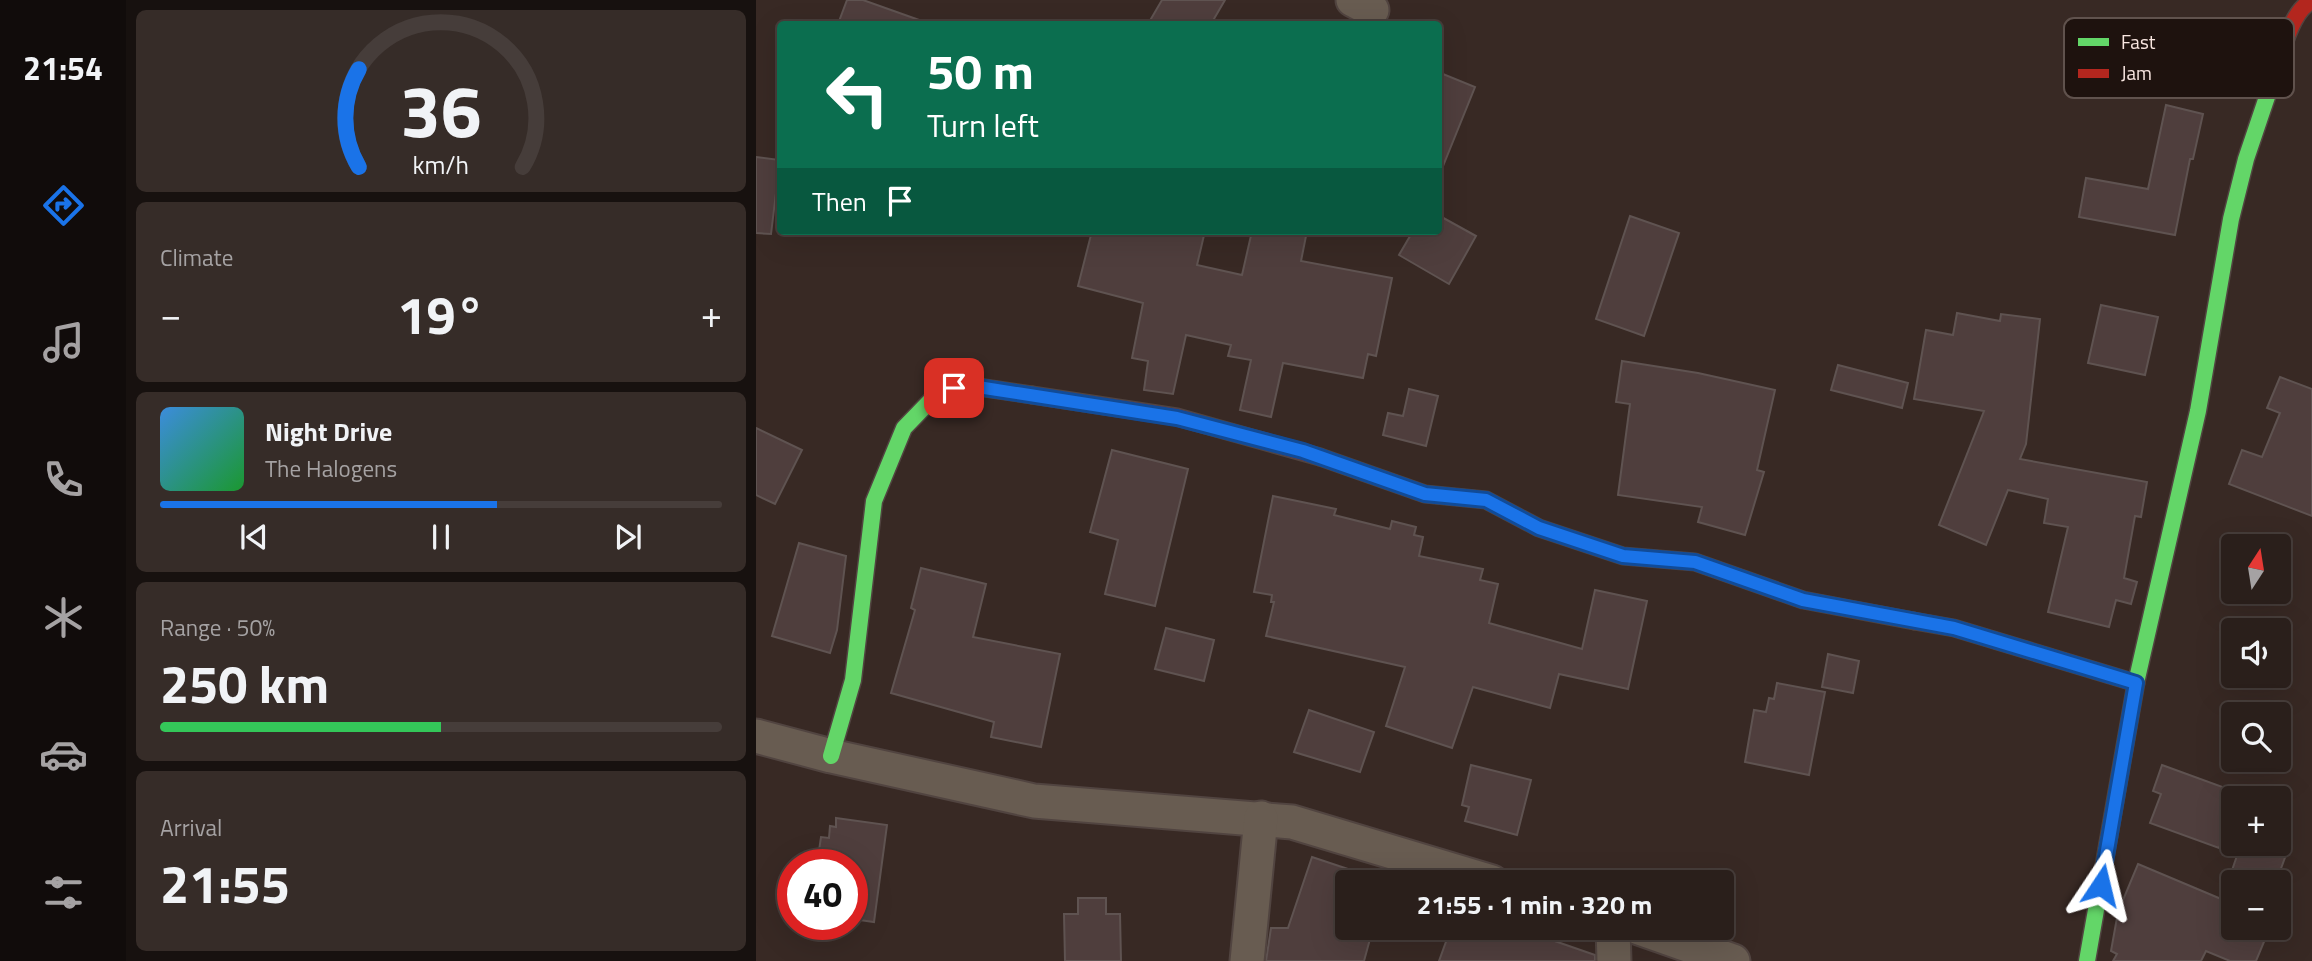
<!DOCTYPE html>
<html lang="en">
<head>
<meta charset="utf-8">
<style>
  :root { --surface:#2a1f1b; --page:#362c28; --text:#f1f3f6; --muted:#a5a2a3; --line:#463d3a; --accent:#1a73e8 }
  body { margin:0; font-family:"Titillium Web",sans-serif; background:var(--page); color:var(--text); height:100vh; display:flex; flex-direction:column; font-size:26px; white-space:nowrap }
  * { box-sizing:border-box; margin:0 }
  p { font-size:23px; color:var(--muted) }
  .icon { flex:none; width:38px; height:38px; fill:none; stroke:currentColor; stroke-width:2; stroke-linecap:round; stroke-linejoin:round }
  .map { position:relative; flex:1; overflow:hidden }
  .panel { display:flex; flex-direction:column; gap:10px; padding:10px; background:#17110f; width:630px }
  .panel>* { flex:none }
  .banner { position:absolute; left:21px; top:21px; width:665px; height:214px; border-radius:7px; box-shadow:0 7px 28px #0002,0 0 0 2px var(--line); background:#0b6e4f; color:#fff; overflow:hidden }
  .needle { width:46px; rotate:12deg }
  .tools { position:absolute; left:1465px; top:534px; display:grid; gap:14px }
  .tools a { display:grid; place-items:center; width:70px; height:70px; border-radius:7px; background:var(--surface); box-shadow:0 7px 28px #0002,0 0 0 2px var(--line); font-size:35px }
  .speed { position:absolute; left:21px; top:849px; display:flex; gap:14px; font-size:35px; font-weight:700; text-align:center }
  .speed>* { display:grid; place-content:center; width:91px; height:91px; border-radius:50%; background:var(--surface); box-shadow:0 7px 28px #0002,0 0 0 2px var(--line); line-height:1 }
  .speed .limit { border:10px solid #d22; background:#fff; color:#111 }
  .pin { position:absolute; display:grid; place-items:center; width:60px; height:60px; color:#fff; margin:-30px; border-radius:14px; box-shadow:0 4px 10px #0006 }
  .me { position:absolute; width:77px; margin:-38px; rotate:10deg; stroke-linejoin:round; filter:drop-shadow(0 0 5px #0008) }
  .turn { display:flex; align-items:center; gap:24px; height:147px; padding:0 35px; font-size:32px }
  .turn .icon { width:91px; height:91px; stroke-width:2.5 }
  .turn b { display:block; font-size:49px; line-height:60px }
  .then { display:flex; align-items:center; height:66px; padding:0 35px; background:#0003; gap:14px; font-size:26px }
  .big { font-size:52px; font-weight:700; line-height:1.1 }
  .panel .card { flex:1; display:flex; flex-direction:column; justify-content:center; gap:10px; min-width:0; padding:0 24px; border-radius:10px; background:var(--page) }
  .panel .dial { align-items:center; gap:0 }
  .dial svg { height:182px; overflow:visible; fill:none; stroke:var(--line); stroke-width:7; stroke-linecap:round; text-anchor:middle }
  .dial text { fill:var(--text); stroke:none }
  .song { display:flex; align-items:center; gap:21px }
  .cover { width:84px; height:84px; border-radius:10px; background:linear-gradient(135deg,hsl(210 70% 55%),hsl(130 70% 35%)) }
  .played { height:7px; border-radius:4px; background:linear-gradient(90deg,var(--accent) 60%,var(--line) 60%) }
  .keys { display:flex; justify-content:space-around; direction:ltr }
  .heat { display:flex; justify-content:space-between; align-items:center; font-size:38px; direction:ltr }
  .charge { height:10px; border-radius:5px; background:linear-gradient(90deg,#34c759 50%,var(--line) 0) }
  .trip { position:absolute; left:579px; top:870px; width:399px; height:70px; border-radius:7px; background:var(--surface); box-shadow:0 7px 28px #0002,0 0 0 2px var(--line); font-weight:700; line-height:70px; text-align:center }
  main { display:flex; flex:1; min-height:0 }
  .dock { display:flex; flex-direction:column; width:126px; justify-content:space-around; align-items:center; background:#110c0b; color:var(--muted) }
  .dock .icon { width:49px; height:49px }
  .dock .current { color:var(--accent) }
  .dock b { font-size:32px; color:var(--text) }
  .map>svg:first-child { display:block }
  .building { fill:#4f3e3d; stroke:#5f5351; stroke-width:2 }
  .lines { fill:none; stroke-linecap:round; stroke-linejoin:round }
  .street-casing { stroke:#514440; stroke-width:37 }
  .fast-casing { stroke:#514440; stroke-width:19 }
  .jam-casing { stroke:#514440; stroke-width:19 }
  .street { stroke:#685c51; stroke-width:33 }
  .fast { stroke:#63d668; stroke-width:16 }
  .jam { stroke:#b3261e; stroke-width:16 }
  .route-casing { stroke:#114b97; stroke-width:18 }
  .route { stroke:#1a73e8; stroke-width:12 }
  .key { fill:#1e120e; stroke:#60524d; stroke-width:2 }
  .key-label { font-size:19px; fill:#fae7e1 }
</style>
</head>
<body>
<main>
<nav class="dock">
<b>21:54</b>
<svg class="icon current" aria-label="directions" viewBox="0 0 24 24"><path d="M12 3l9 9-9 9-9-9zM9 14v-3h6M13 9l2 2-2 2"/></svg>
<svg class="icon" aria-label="music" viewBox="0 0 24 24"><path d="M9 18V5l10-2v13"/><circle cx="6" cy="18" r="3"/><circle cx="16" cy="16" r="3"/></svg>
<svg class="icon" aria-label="phone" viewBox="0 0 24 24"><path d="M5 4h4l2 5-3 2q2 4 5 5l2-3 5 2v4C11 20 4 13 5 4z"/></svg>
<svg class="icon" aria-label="climate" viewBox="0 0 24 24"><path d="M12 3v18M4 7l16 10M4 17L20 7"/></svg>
<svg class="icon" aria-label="car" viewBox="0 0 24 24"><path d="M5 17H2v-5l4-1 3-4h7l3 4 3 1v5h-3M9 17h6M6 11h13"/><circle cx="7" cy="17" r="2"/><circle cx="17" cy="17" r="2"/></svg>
<svg class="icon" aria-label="filters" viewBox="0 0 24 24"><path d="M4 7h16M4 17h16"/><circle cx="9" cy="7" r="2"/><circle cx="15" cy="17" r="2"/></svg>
</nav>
<section class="panel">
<div class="card dial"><svg viewBox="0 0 100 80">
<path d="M14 69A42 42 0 1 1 86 69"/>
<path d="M14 69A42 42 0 0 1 14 26" stroke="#1a73e8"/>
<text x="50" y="56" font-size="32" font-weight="700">36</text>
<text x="50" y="72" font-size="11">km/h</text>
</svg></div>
<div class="card"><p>Climate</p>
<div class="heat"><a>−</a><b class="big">19°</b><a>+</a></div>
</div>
<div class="card">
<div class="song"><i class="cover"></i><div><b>Night Drive</b><p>The Halogens</p></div></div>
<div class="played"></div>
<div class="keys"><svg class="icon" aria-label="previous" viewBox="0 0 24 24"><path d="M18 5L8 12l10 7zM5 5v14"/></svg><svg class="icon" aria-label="pause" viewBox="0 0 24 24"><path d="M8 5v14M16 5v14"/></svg><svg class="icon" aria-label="next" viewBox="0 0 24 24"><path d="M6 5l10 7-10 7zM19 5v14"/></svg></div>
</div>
<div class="card"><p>Range · 50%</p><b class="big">250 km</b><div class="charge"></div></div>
<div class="card"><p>Arrival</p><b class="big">21:55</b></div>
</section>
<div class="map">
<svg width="1556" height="961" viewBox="0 0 1556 961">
  <rect width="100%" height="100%" fill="#382924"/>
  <g class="building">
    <path d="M 91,0 L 107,0 L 166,21 L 166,24 L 82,24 Z"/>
    <path d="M 406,0 L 469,0 L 455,24 L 392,24 Z"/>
    <path d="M 682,72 L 719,87 L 683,176 L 682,175 Z"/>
    <path d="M 1410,105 L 1447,114 L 1437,159 L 1434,159 L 1419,235 L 1323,217 L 1330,178 L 1392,189 Z"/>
    <path d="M 0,157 L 24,160 L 15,234 L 0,233 Z"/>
    <path d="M 682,215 L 720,236 L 693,284 L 643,255 L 657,231 L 682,231 Z"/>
    <path d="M 874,216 L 923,233 L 888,336 L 840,319 Z"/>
    <path d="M 336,231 L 449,231 L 441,265 L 486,275 L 496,231 L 525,231 L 550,236 L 545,261 L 636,278 L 620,356 L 612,354 L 607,378 L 527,363 L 515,417 L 484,410 L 495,360 L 472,356 L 475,345 L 430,335 L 417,394 L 388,390 L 392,361 L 376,358 L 387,303 L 322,286 Z"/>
    <path d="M 1345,305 L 1402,317 L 1389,375 L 1332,363 Z"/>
    <path d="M 1201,313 L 1244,321 L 1245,314 L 1284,319 L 1270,444 L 1264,459 L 1391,482 L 1385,517 L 1379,516 L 1368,578 L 1381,582 L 1375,604 L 1360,600 L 1353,627 L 1292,612 L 1312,527 L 1288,523 L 1292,499 L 1252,490 L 1230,545 L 1183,525 L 1228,411 L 1158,399 L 1170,330 L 1197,335 Z"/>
    <path d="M 866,361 L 942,373 L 1019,390 L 1001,470 L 1008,472 L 989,535 L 942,522 L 946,507 L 862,495 L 874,404 L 860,402 Z"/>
    <path d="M 1082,365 L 1152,383 L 1146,408 L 1075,390 Z"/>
    <path d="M 1524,377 L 1556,389 L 1556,516 L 1473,484 L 1486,450 L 1506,457 L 1524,413 L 1511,408 Z"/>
    <path d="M 653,389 L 682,396 L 670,446 L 627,435 L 632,413 L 647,416 Z"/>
    <path d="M 0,428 L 46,450 L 19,504 L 0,495 Z"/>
    <path d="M 356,450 L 432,469 L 399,606 L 349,594 L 362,540 L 334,532 Z"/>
    <path d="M 517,496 L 580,509 L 578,515 L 634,529 L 636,521 L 660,527 L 658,535 L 667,537 L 663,556 L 727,569 L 724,580 L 742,584 L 733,623 L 826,649 L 839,590 L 891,601 L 872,689 L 803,674 L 794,708 L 717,687 L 696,748 L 630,726 L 649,667 L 510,636 L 518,602 L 515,602 L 516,595 L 498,592 Z"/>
    <path d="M 43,543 L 90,556 L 81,630 L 74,653 L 16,636 Z"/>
    <path d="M 165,568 L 230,584 L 217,637 L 304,654 L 285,747 L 235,737 L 238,722 L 135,693 L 159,610 L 155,608 Z"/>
    <path d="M 410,628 L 458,640 L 448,681 L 399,669 Z"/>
    <path d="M 1072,654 L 1103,661 L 1097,693 L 1066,687 Z"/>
    <path d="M 1021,683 L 1069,692 L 1053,775 L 989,762 L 998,710 L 1010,712 L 1013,698 L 1018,699 Z"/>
    <path d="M 553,710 L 618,732 L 604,772 L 538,752 Z"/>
    <path d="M 715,765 L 775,780 L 761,835 L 709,821 L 713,807 L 706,805 Z"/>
    <path d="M 1406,765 L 1483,793 L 1481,798 L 1477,798 L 1477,809 L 1463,848 L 1394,823 L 1405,794 L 1397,791 Z"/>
    <path d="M 80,818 L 131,825 L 118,922 L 96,919 L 96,864 L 61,864 L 65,837 L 73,838 L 74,826 L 80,827 Z"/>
    <path d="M 1485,844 L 1534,844 L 1520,882 L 1472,882 Z"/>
    <path d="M 556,857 L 592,869 L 592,928 L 617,928 L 608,961 L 510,961 L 515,928 L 532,928 Z"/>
    <path d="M 1382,864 L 1477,904 L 1477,928 L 1511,928 L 1508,936 L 1510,937 L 1500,961 L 1474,961 L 1450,951 L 1445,961 L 1357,961 L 1361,954 L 1355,951 L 1362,912 Z"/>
    <path d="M 322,898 L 350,898 L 350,914 L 364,914 L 365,961 L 309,961 L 308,914 L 322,914 Z"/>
    <path d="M 695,928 L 761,928 L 839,955 L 839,961 L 683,961 Z"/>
  </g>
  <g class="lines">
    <g class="street-casing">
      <g id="street">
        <path d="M 597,0 L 616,10"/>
        <path d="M 0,736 L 75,756 L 278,801 L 536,822 L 736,882"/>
        <path d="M 857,928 L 858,961"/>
        <path d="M 883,928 L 977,961"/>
        <path d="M 491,961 L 505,818"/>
      </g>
    </g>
    <g class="fast-casing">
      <g id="fast">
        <path d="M 564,457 L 669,494 L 730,500 L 783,528 L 867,556 L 939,562 L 1047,600 L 1158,621"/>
        <path d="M 75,756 L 97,680 L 118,501 L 148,428 L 178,397 L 198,388 L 222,387 L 276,395"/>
        <path d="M 1331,961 L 1380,683 L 1442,411 L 1475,219 L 1490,159 L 1514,88"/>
      </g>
    </g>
    <g class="jam-casing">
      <g id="jam">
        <path d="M 1514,88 C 1523,64 1533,11 1556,1"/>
        <path d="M 276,395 L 421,417 L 564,457"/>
        <path d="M 1158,621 L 1198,628 L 1380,683"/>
      </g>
    </g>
    <use href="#street" class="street"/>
    <use href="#fast" class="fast"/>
    <use href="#jam" class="jam"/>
  </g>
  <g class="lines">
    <g class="route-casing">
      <path id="route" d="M 198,388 L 222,387 L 421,418 L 547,451 L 669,494 L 730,500 L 783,528 L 867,556 L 939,562 L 1047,600 L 1198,628 L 1380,683 L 1345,885"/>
    </g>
    <use href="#route" class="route"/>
  </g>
  <rect x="1308" y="18" width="230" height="80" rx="10" class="key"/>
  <rect x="1322" y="38" width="31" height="8" fill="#63d668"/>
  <rect x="1322" y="69" width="31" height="9" fill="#b3261e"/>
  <g class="key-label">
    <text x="1365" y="49">Fast</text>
    <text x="1365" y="80">Jam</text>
  </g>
</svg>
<div class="tools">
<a><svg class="needle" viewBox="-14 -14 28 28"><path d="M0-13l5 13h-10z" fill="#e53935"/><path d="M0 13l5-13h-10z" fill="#a5a2a3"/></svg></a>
<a><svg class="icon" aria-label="sound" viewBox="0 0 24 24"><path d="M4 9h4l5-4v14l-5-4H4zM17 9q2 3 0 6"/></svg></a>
<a><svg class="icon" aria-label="search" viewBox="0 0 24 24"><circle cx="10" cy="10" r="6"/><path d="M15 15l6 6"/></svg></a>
<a>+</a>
<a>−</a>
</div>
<div class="speed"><div class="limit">40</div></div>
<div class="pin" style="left:198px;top:388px;background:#d93025"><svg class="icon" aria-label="arrive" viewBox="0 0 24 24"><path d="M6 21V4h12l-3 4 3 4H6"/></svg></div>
<svg class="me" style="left:1345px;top:885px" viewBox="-20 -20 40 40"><path d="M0-17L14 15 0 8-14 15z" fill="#1a73e8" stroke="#fff" stroke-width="4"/></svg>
<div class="trip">21:55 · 1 min · 320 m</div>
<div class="banner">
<div class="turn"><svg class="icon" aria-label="left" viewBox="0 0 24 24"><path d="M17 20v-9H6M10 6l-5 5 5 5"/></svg><div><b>50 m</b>Turn left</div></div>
<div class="then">Then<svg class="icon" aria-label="arrive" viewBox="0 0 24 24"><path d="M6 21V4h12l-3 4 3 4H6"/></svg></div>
</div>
</div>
</main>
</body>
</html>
